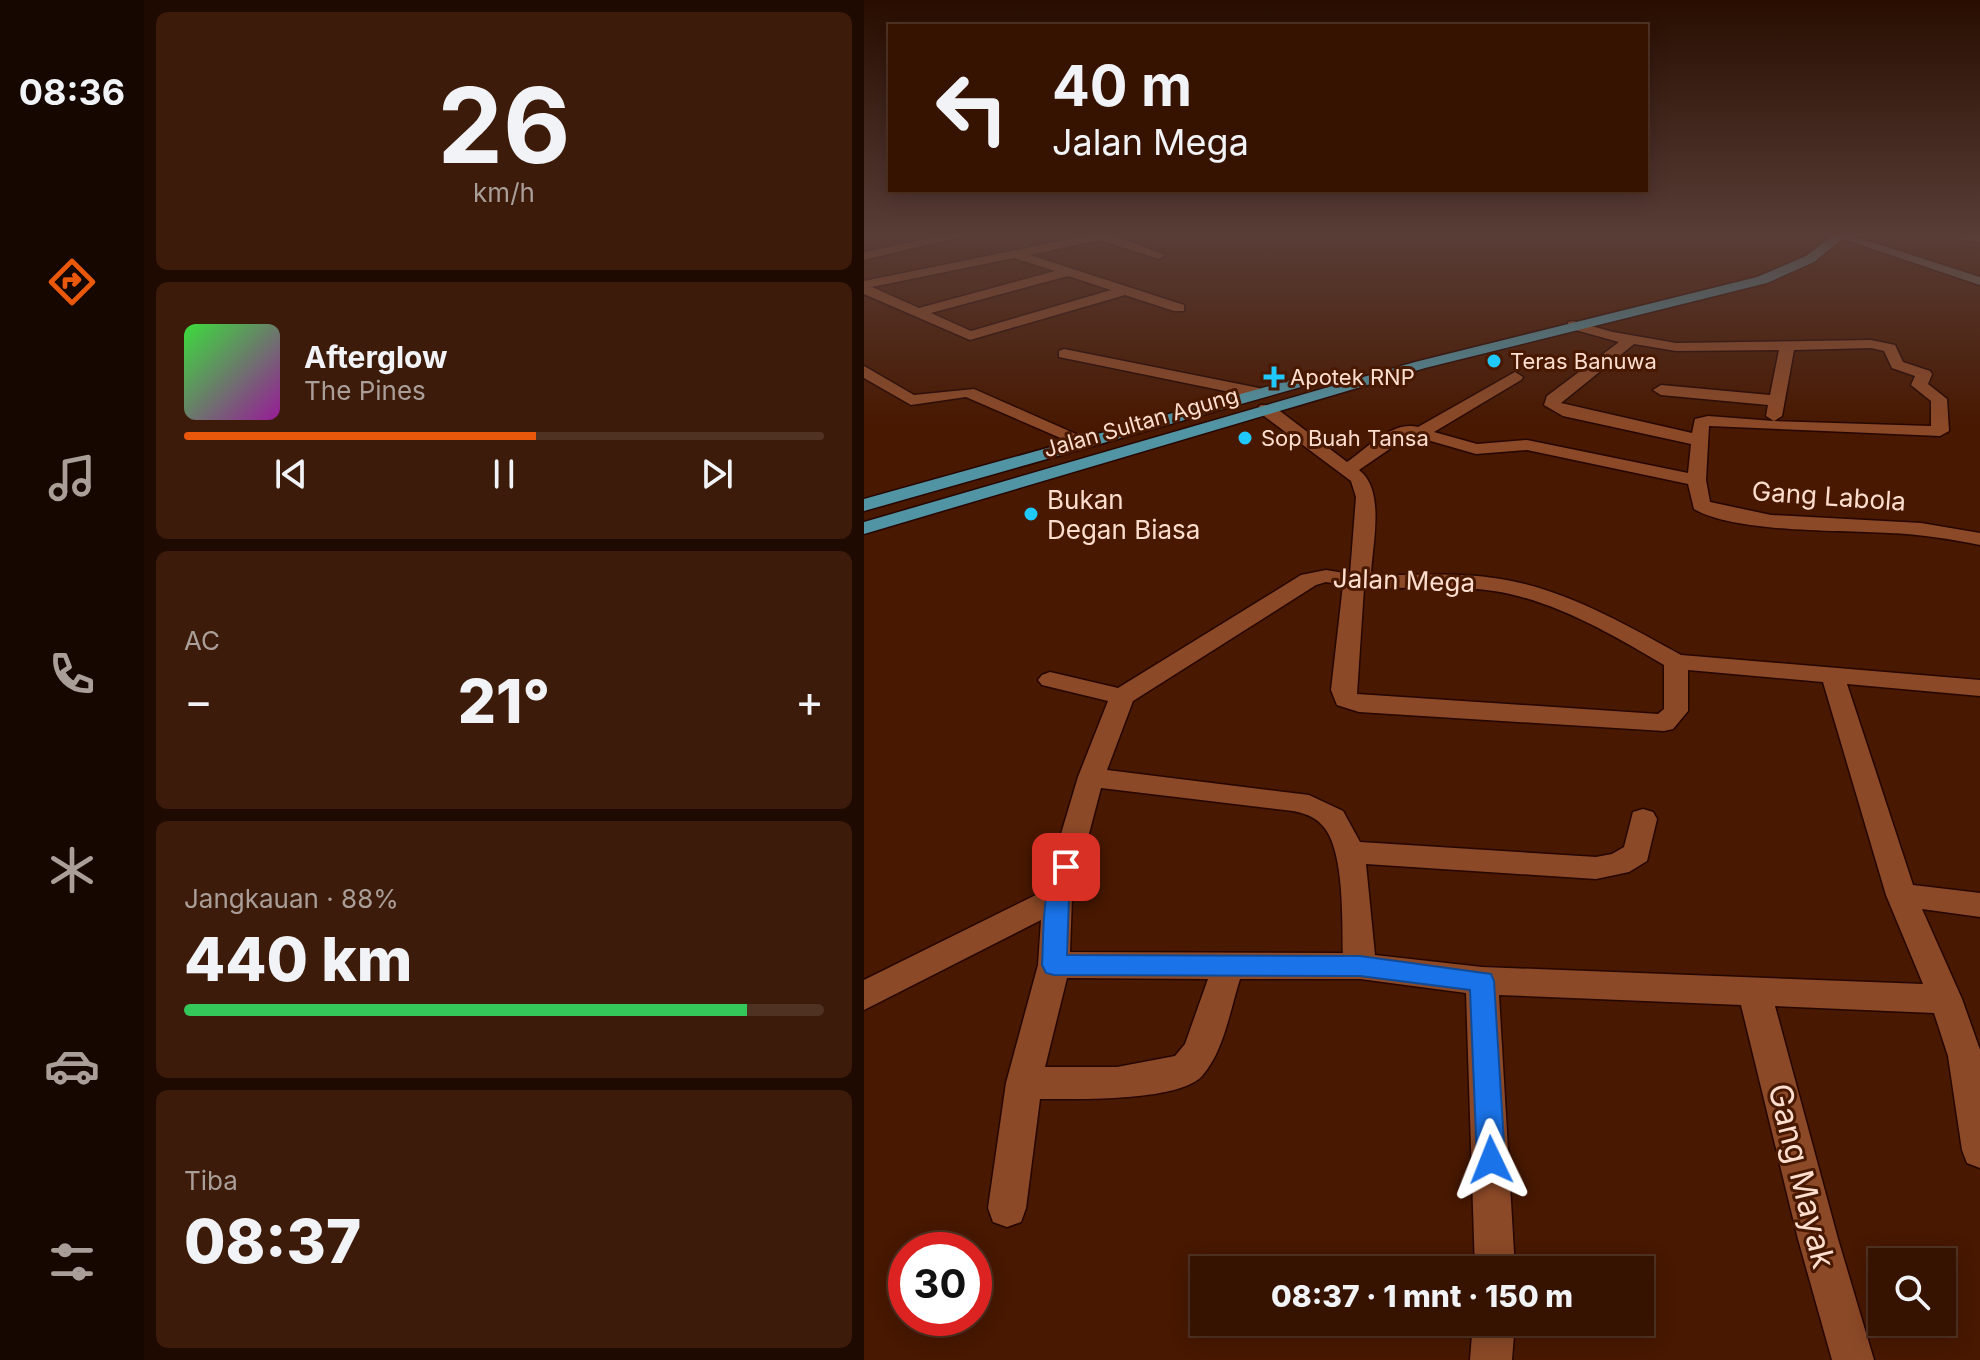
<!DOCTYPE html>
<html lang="id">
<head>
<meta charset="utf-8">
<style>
  :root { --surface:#361200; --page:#3d1b0a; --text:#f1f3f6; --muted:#aa9e99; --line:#503222; --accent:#ea580c }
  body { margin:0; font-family:Inter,sans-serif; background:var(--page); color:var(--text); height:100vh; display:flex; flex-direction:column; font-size:30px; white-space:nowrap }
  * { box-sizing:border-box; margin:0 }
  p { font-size:26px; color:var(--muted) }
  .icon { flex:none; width:44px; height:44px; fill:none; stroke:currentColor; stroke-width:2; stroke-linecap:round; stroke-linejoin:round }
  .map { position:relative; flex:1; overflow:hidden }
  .sheet { display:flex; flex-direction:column; gap:12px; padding:12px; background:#1e0a00; width:720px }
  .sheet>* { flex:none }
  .guide { position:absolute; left:24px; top:24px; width:760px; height:168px; border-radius:0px; box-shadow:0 4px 20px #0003,0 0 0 2px var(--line); background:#361200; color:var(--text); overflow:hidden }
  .tools { position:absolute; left:1004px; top:1248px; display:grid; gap:16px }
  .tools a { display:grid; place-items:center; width:88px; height:88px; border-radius:0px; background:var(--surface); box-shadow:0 4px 20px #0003,0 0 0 2px var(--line); font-size:40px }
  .speed { position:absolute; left:24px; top:1232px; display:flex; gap:16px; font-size:40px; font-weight:700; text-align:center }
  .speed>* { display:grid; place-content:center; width:104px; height:104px; border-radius:50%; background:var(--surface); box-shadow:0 4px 20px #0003,0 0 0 2px var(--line); line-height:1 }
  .speed .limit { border:12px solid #d22; background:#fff; color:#111 }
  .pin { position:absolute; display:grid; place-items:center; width:68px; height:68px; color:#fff; margin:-34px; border-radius:16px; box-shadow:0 4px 12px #0006 }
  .me { position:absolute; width:88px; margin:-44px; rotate:358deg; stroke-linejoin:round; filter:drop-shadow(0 0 6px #0008) }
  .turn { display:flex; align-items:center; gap:28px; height:168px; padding:0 32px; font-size:36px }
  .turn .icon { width:104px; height:104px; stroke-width:2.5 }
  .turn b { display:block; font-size:56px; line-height:68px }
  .big { font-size:60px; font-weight:800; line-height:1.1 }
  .sheet .tile { flex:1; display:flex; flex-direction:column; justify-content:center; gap:12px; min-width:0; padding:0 28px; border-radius:12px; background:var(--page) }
  .sheet .dial { align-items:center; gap:0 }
  .dial b { font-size:104px; line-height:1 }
  .song { display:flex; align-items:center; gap:24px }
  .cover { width:96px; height:96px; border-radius:12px; background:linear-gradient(135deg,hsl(120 70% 55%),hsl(300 70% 35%)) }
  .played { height:8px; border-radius:4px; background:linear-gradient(90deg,var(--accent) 55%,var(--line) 55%) }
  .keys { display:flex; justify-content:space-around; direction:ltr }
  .heat { display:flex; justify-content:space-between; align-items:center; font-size:44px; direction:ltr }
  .charge { height:12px; border-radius:6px; background:linear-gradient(90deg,#34c759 88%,var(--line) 0) }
  .trip { position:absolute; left:326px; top:1256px; width:464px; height:80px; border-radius:0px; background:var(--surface); box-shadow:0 4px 20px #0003,0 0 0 2px var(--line); font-weight:800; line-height:80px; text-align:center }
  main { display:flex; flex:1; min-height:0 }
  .tabs { display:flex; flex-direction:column; width:144px; justify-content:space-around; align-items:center; background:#160700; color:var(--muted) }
  .tabs .icon { width:56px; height:56px }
  .tabs .selected { color:var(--accent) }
  .tabs b { font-size:36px; color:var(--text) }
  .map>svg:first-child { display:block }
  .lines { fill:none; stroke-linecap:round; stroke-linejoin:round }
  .street-casing { stroke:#260600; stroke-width:3 }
  .secondary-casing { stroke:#260600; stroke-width:3 }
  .primary-casing { stroke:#260600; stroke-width:3 }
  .street { fill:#8b4927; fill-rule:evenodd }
  .secondary { fill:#6e6f66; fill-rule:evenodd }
  .primary { fill:#5195a5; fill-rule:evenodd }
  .route { fill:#1a73e8; stroke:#114b97; stroke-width:2 }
  .poi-dot { fill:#1fc9fd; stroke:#481800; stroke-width:3 }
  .labels { text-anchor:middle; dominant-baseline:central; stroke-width:6; stroke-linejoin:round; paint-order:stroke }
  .far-poi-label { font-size:22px; fill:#fdddce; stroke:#481800; text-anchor:start }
  .far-street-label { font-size:22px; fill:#fdddce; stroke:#481800 }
  .street-label { font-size:26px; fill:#fdddce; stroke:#481800 }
  .poi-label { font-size:26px; fill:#fdddce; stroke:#481800; text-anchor:start }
  .near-street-label { font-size:32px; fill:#fdddce; stroke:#481800 }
</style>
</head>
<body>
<main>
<nav class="tabs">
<b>08:36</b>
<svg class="icon selected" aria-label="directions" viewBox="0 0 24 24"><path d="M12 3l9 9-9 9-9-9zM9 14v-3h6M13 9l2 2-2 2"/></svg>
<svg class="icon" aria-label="music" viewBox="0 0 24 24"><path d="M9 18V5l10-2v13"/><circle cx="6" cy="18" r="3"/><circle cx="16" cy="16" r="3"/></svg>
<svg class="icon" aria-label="phone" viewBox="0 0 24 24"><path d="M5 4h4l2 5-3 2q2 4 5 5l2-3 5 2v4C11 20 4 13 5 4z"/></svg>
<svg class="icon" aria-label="climate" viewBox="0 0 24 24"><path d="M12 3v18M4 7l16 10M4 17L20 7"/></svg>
<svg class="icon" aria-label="car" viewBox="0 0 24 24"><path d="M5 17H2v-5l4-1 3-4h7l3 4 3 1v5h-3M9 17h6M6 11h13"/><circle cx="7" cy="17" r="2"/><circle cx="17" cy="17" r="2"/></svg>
<svg class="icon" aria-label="filters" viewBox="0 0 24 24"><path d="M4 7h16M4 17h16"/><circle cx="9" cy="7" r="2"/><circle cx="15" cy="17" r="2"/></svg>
</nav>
<section class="sheet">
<div class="tile dial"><b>26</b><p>km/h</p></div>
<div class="tile">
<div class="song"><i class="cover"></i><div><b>Afterglow</b><p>The Pines</p></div></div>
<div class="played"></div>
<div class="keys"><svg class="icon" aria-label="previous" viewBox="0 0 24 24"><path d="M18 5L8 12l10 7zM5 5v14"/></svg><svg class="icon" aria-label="pause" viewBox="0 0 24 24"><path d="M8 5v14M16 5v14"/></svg><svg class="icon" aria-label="next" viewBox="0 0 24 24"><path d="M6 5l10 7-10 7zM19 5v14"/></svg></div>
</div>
<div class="tile"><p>AC</p>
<div class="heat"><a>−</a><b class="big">21°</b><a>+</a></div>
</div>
<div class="tile"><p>Jangkauan · 88%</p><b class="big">440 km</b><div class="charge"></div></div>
<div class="tile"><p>Tiba</p><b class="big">08:37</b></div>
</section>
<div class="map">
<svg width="1116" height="1360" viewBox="0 0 1116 1360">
  <rect width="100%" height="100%" fill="#481800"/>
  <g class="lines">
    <g class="street-casing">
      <g id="street">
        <path d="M 81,235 L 100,236 L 0,260 L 0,252 Z"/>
        <path d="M 225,235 L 250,235 L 301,255 L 295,259 L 235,240 L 166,255 L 320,305 L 320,311 L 310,311 L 261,295 L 106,340 L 0,294 L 0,281 ZM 150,258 L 191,271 L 55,308 L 8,287 ZM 204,276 L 247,290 L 107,331 L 67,313 Z"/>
        <path d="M 1091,235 L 1116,235 L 1116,242 L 1093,238 Z"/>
        <path d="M 709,321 L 749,332 L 812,343 L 1007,340 L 1031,345 L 1039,362 L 1066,371 L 1068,374 L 1064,384 L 1083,399 L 1085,431 L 1076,436 L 845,426 L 842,480 L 846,502 L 907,515 L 1057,523 L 1116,533 L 1116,545 C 1086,539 1056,534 1025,533 C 976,530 871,533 830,509 L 824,484 L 663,450 L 612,454 L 546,435 L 495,470 C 522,490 508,546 507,575 C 547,576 590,572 630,578 C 697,587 759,623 817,655 L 1116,680 L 1116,696 L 983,684 L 1049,885 L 1116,893 L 1116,917 L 1058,909 L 1098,999 L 1116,1050 L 1116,1168 L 1103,1163 L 1098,1150 L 1084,1056 L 1070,1013 L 911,1006 L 974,1239 L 1010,1360 L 968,1360 L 934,1239 L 877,1005 L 635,995 L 651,1270 L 611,1270 L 602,993 L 496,979 L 376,979 C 366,1010 360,1051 338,1076 C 314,1102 210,1099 176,1099 L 162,1208 L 157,1222 L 143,1227 L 129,1222 L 124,1208 L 142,1083 L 174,965 L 177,920 L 0,1010 L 0,980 L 180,891 L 214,777 L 244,701 L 178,685 L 174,680 L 178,675 L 186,672 L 254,688 L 437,575 L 462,570 L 486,574 L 492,497 L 487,481 L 396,413 L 394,409 L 396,405 L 408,405 L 483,462 C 503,448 529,420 554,427 L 651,372 L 659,377 L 657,380 L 570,432 L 613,444 L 663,440 L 824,473 L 827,444 L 699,416 L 680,405 L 683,396 L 755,342 L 704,328 L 704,322 ZM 770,344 L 812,351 L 915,350 L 906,395 L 797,385 L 789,390 L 797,395 L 904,405 L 902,416 L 910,421 L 844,416 L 831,419 L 828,433 L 697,403 ZM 1007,348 L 1020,351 L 1028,368 L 1051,376 L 1047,385 L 1067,401 L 1067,426 L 910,421 L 918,416 L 930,350 ZM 462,582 L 479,585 L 467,690 L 473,705 L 495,712 L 800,731 L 809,729 L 824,711 L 824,670 L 959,682 L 1022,895 L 1059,984 L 618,967 L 511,955 L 502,864 L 732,879 L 765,872 L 783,861 L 793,819 L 789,812 L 779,809 L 769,812 L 760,847 L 748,854 L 732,857 L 496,842 L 479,811 L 445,795 L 243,770 L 269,701 L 452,585 ZM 500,588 C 543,589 589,585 630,591 C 690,600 749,635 800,665 L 800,709 L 794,714 L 493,694 ZM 237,788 L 429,811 C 439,813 450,816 457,824 C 481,846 478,921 479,953 L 206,952 L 208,898 ZM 203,978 L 344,979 L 321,1044 L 311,1056 L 253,1067 L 181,1067 Z"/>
        <path d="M 200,349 L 395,388 L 403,393 L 395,398 L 195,357 L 195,351 Z"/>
        <path d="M 0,366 L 50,395 L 110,389 L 230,442 L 227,446 L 215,446 L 102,397 L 47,405 L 0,378 Z"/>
        <path d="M 609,1322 L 651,1322 L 648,1360 L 606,1360 Z"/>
      </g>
    </g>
    <g class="secondary-casing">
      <path id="secondary" d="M 986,235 L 1116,277 L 1116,285 L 970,236 Z"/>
    </g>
    <g class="primary-casing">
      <g id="primary">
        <path d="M 969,235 L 983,235 L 950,262 L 903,283 L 561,368 L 0,534 L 0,522 L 551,362 L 893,277 L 942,256 Z"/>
        <path d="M 452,373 L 458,375 L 458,381 L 0,511 L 0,499 Z"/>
      </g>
    </g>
    <use href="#street" class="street"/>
    <use href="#secondary" class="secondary"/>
    <use href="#primary" class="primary"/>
  </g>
  <linearGradient id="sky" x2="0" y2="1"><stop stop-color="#280d00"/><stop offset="0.55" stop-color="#583d37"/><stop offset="1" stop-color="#583d37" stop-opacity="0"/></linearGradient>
  <rect width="1116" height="426" fill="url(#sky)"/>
  <path class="route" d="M 202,859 L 209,861 L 213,867 L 205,898 L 203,955 L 496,956 L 627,974 L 630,981 L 641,1160 L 637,1170 L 627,1174 L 617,1170 L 613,1160 L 606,990 L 496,976 L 190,975 L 182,973 L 178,965 C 180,931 177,892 194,861 Z"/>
  <g class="poi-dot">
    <circle cx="630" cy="361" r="8"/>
    <path d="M406 365h8v8h8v8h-8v8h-8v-8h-8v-8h8z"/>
    <circle cx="381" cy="438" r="8"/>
    <circle cx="167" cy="514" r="8"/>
  </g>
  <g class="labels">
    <g class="far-poi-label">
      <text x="646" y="361">Teras Banuwa</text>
      <text x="426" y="377">Apotek RNP</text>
      <text x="397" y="438">Sop Buah Tansa</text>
    </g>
    <g class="far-street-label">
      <text transform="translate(277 422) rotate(-16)">Jalan Sultan Agung</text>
    </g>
    <g class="street-label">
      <text transform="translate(965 496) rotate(4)">Gang Labola</text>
      <text transform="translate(540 580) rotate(2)">Jalan Mega</text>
    </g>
    <g class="poi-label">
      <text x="183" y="499">Bukan<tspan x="183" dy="30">Degan Biasa</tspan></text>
    </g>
    <g class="near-street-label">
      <text transform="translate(938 1176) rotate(76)">Gang Mayak</text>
    </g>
  </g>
</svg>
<div class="tools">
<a><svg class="icon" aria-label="search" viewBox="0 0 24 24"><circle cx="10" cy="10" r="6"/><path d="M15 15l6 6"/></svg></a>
</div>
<div class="speed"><div class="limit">30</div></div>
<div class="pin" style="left:202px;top:867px;background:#d93025"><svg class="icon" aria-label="arrive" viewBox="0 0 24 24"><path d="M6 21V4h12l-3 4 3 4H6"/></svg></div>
<svg class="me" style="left:627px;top:1160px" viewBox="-20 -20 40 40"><path d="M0-17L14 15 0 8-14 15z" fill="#1a73e8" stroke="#fff" stroke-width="4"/></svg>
<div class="trip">08:37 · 1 mnt · 150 m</div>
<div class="guide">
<div class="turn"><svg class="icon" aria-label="left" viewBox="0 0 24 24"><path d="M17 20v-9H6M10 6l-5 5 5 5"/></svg><div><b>40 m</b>Jalan Mega</div></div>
</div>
</div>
</main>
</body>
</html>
